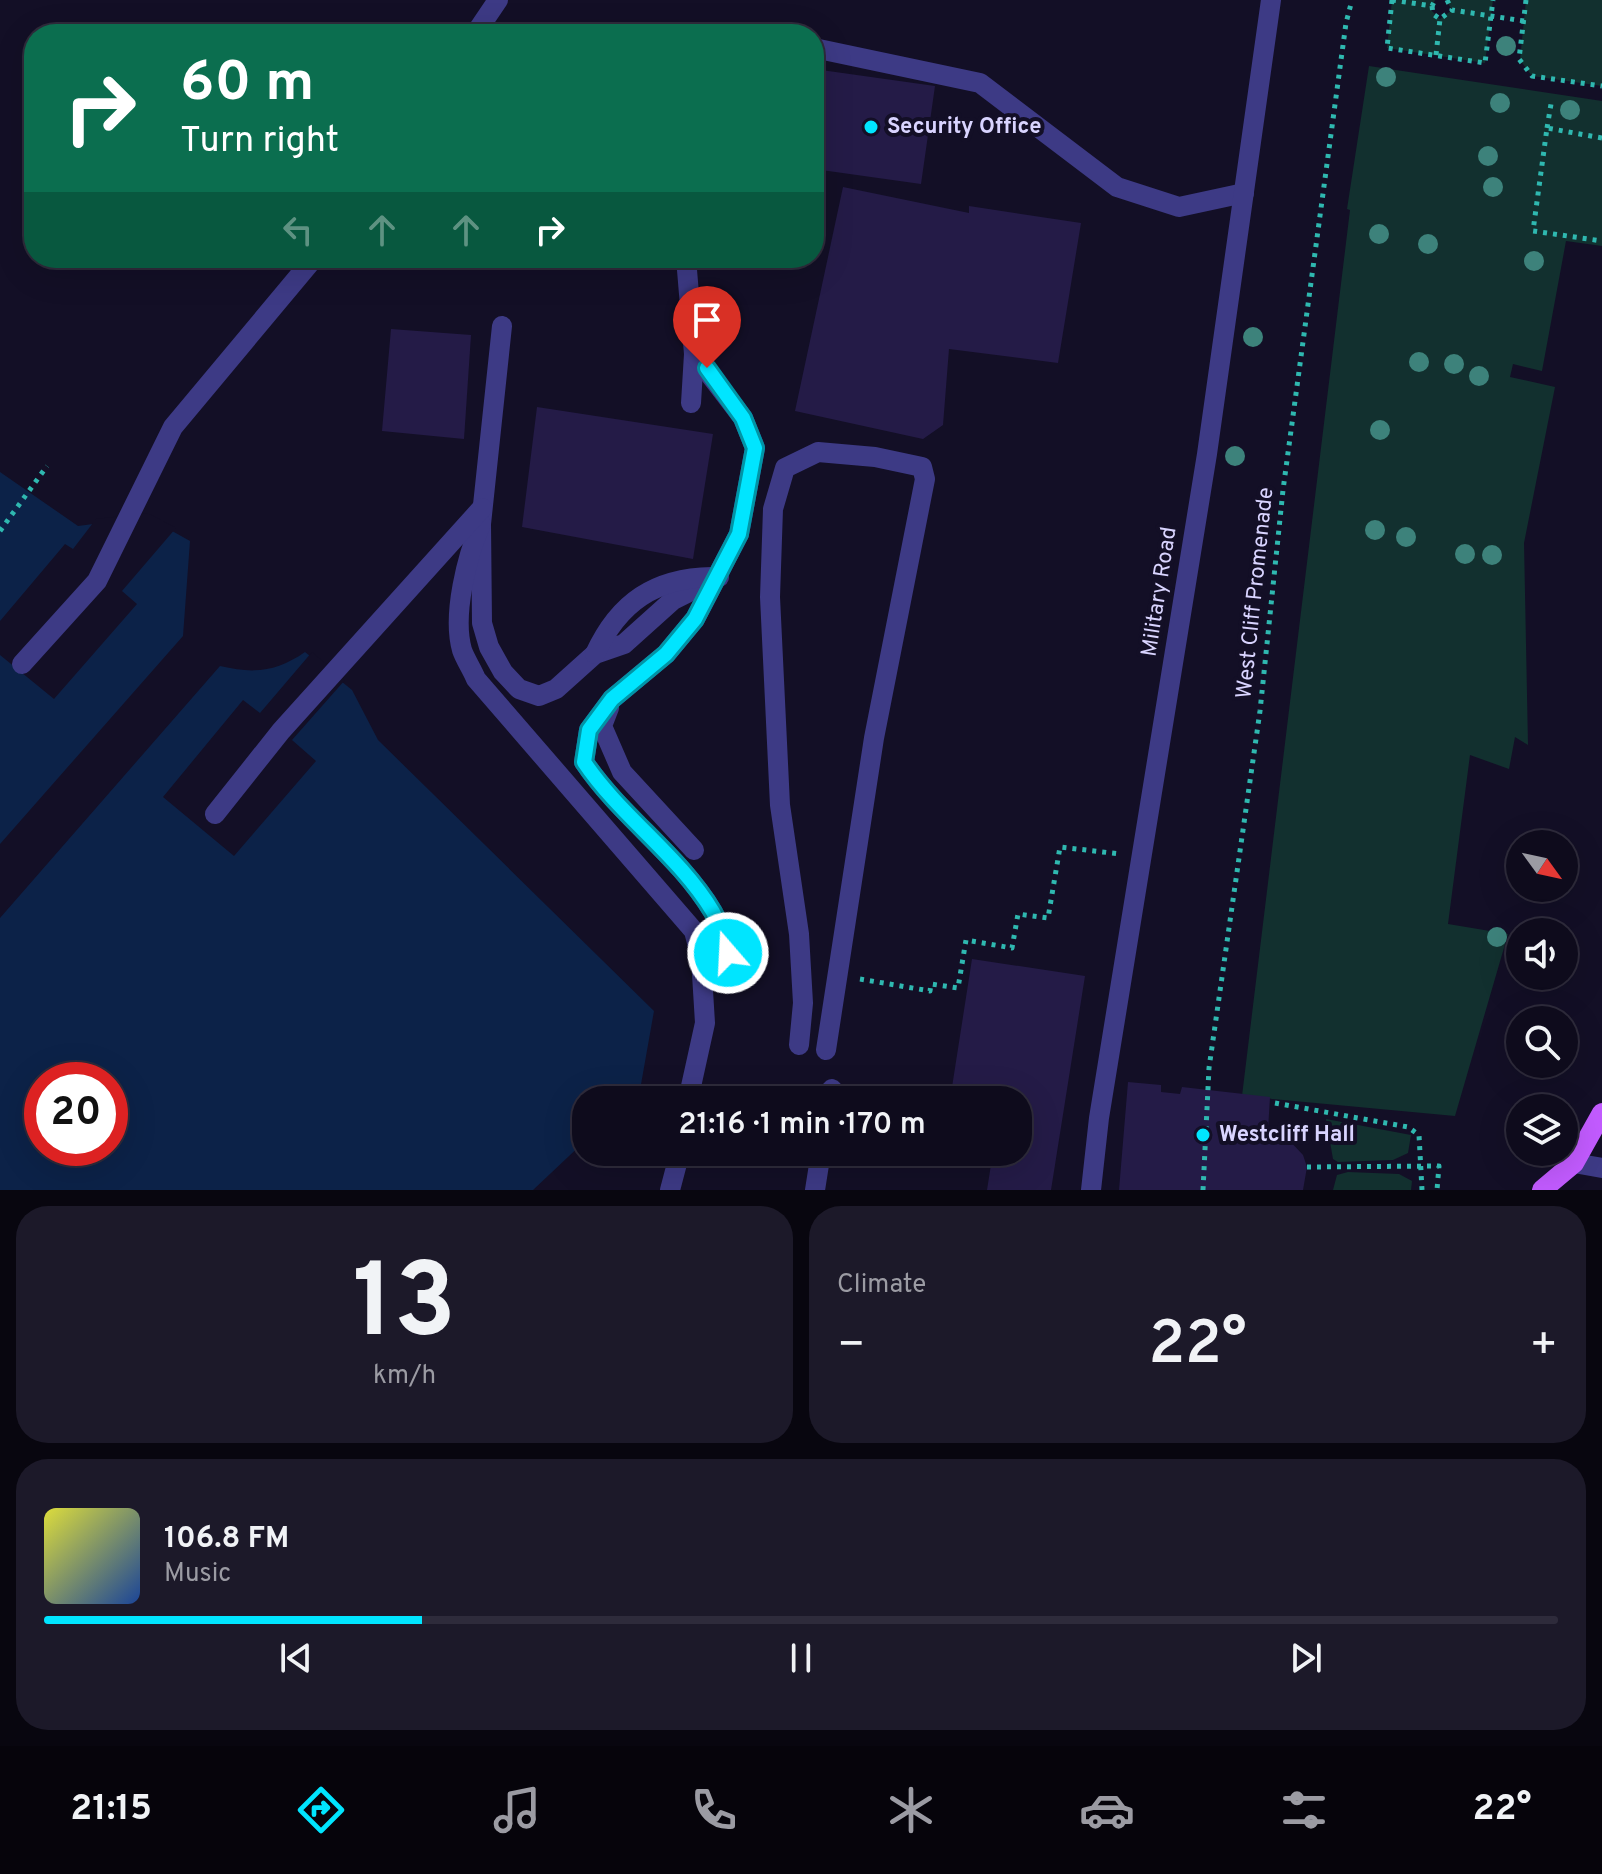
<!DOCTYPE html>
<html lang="en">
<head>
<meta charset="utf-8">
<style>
  :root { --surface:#0e0b1c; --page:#1c1929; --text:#f1f3f6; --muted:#9b9ba3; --line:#2e2b3b; --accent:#00e5ff }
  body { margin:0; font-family:Overpass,sans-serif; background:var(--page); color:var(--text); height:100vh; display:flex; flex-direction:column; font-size:30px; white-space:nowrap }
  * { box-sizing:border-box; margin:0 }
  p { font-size:26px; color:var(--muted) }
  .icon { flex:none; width:44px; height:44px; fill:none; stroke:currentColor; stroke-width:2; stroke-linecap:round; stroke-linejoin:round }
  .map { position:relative; height:1190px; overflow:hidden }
  .details { display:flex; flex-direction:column; gap:16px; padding:16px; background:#08060f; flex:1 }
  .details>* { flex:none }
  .hud { position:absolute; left:24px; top:24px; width:800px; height:244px; border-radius:32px; box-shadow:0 8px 32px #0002,0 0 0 2px var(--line); background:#0b6e4f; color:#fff; overflow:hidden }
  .needle { width:52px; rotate:123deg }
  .tools { position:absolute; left:1506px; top:830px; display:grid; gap:16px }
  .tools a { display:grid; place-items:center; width:72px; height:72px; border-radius:50%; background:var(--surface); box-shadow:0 8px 32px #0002,0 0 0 2px var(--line); font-size:40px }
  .speed { position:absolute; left:24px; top:1062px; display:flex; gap:16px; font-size:40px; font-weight:700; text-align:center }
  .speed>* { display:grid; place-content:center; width:104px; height:104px; border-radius:50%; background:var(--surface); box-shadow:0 8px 32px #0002,0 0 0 2px var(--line); line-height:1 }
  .speed .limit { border:12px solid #d22; background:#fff; color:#111 }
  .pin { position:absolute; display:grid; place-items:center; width:68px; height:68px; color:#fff; margin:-82px -34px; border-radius:50% 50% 50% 0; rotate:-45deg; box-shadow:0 0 8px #0007 }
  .pin .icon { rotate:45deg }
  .me { position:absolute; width:88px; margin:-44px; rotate:341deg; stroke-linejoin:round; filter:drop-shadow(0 0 6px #0008) }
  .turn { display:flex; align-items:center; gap:28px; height:168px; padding:0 24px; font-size:36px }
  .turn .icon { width:104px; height:104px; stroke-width:2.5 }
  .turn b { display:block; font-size:56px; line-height:68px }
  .lanes { display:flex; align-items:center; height:76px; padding:0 24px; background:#0003; justify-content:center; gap:40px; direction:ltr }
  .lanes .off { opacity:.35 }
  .big { font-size:60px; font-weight:600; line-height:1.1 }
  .details .tile { flex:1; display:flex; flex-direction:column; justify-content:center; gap:12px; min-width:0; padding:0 28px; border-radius:32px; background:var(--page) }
  .details .dial { align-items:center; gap:0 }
  .dial b { font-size:104px; line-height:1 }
  .song { display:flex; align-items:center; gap:24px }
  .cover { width:96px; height:96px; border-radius:12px; background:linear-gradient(135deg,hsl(60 70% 55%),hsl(220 70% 35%)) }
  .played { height:8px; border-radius:4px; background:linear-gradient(90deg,var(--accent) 25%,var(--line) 25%) }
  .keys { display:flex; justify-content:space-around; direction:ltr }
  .heat { display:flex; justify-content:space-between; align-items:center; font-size:44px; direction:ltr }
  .details .tiles { flex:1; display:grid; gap:16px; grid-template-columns:1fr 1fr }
  .tile:last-child { grid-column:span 2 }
  .trip { position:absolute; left:572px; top:1086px; width:460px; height:80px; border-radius:32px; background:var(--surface); box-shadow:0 8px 32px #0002,0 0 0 2px var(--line); font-weight:600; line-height:80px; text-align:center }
  .dock { display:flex; height:128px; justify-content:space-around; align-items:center; background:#06040b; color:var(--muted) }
  .dock .icon { width:56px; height:56px }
  .dock .on { color:var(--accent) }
  .dock b { font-size:36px; color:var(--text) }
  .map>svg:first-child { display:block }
  .green { fill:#12302f }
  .water { fill:#0c2248; fill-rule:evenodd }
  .pier { fill:#130f26 }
  .building { fill:#241b47 }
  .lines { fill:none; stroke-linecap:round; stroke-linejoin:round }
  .path { stroke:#2fb8b0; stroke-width:5; stroke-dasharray:4 6; stroke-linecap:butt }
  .minor { stroke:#3d3a85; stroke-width:20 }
  .major { stroke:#c25bff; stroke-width:20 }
  .tree { fill:#3d827b }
  .route-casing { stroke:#0095a6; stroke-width:20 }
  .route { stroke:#00e5ff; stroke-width:14 }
  .poi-dot { fill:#00e5ff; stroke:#130f26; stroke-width:3 }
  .labels { text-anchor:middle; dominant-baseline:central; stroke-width:8; stroke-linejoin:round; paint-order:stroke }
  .poi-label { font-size:22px; font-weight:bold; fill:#d9d4ff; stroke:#130f26; text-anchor:start }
  .street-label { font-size:22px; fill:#d9d4ff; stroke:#130f26 }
</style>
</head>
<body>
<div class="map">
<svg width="1602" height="1190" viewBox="0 0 1602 1190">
  <rect width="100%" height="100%" fill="#130f26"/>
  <g class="green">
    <path d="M 1392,0 L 1435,0 L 1431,10 L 1440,19 L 1452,10 L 1446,0 L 1493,0 L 1485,63 L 1387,48 Z"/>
    <path d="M 1526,0 L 1602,0 L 1602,86 L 1532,76 L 1520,60 Z"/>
    <path d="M 1369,66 L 1602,101 L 1602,246 L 1566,241 L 1542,371 L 1513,364 L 1510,377 L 1555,387 L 1524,543 L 1528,745 L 1515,737 L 1509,769 L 1470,755 L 1448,924 L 1508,934 L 1455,1116 L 1242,1096 L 1350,210 L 1347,209 Z"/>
    <path d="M 1326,1119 L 1411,1135 L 1408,1153 L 1393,1160 L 1338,1162 L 1333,1159 Z"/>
    <path d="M 1348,1172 L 1399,1174 L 1412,1181 L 1411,1190 L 1333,1190 L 1337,1175 Z"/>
  </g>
  <g class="water">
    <path d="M 0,472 L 78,526 L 147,517 L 190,541 L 183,636 L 0,844 Z"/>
    <path d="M 305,652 L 352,690 L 378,740 L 654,1011 L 640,1090 L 629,1100 L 586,1100 L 586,1140 L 533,1190 L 0,1190 L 0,918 L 220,666 C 254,674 276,672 305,652 ZM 42,1080 L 110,1080 L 110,1148 L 42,1148 Z"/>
  </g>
  <g class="pier">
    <path d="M 148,513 L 176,528 L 122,591 L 137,604 L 54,699 L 0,655 L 0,621 L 65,544 L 73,549 L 96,519 Z"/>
    <path d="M 312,652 L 345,680 L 292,740 L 316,761 L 234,856 L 163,797 L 243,700 L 260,713 Z"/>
  </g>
  <g class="building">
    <path d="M 814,69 L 935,86 L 921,184 L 814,169 Z"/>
    <path d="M 843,187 L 969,213 L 969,206 L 1081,223 L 1058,363 L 949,349 L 943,425 L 923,439 L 795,411 Z"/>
    <path d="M 391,329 L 471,335 L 464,439 L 382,431 Z"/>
    <path d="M 537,407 L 713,434 L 693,559 L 522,527 Z"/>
    <path d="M 972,959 L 1085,976 L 1051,1190 L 987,1190 L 993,1152 L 1018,1152 L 1018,1100 L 950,1100 Z"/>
    <path d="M 1128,1082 L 1161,1085 L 1161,1092 L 1180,1094 L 1182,1087 L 1270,1097 L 1268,1130 L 1287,1138 L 1303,1155 L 1307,1167 L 1303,1190 L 1119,1190 Z"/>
  </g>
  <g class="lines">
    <g class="path">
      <path d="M 1392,0 L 1387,48 L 1485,63 L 1493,0"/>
      <path d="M 1392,0 L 1432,6 L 1435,0"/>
      <path d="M 1447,0 L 1452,10 L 1524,21"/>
      <path d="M 1526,0 L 1519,59 L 1532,76 L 1602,86"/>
      <path d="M 1432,6 L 1433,14 L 1440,19 L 1452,10"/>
      <path d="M 1436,55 L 1440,19"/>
      <path d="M 1547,128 L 1551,104"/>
      <path d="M 1602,138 L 1547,128 L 1533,231 L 1602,241"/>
      <path d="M 0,531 L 47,466"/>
      <path d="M 860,979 L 930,991 L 931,984 L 958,988 L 966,940 L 1012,948 L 1018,914 L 1048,918 L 1060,847 L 1120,854"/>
      <path d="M 1275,1103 L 1408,1127 L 1419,1135 L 1422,1190"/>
      <path d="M 1307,1167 L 1439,1166 L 1437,1190"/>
      <path d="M 1203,1190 L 1209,1068 L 1260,711 L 1283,490 L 1346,23 L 1352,0"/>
    </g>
    <g class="minor">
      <path d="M 475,34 L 498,0"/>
      <path d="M 725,34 L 747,34"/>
      <path d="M 814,48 L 980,83 L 1117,187 L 1179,207 L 1244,193"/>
      <path d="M 686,258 L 694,354 L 691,403"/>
      <path d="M 502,326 L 481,524 L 482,623 L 489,647 L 503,672 L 519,689 L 539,696 L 556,689 L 595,654 L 624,644 L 673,600 L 719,577"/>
      <path d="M 694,354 L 743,418 L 755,448 L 739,534 L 695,619 L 666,654 L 612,699 L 589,730 L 584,762 C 621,817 679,855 713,912 C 720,924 723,939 728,953"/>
      <path d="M 481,524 C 467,556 452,615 462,650 C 465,659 472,669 476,679 L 694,931 L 701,958 L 705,1023 L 688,1100"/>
      <path d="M 595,654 C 619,602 655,578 712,577"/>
      <path d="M 22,664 L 97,581 L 173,427 L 314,258"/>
      <path d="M 609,708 L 602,726 L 622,772 L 694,850"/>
      <path d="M 215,814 L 281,731 L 482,508"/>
      <path d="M 799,1045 L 803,1003 L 799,934 L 780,805 L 770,597 L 773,509 L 785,468 L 818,452 L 875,457 L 922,467 L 925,479 L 874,738 L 826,1050"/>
      <path d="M 830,1100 L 832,1089"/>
      <path d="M 1574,1163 L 1602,1168"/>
      <path d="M 670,1190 L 680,1152"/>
      <path d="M 815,1190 L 821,1152"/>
      <path d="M 1091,1190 L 1099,1118 L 1207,454 L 1271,0"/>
    </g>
    <path class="major" d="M 1542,1190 L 1574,1163 L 1602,1113"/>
  </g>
  <g class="tree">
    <circle cx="1506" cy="46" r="10"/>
    <circle cx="1386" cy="77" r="10"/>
    <circle cx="1500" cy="103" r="10"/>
    <circle cx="1570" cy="110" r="10"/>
    <circle cx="1488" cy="156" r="10"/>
    <circle cx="1493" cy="187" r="10"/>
    <circle cx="1379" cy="234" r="10"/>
    <circle cx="1428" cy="244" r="10"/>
    <circle cx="1534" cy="261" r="10"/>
    <circle cx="1253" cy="337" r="10"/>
    <circle cx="1419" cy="362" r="10"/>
    <circle cx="1454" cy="364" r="10"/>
    <circle cx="1479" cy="376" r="10"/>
    <circle cx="1380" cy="430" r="10"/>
    <circle cx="1235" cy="456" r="10"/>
    <circle cx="1375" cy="530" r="10"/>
    <circle cx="1406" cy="537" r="10"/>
    <circle cx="1465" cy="554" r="10"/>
    <circle cx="1492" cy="555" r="10"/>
    <circle cx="1497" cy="937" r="10"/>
  </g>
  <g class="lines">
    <g class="route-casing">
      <path id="route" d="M 707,368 L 743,418 L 755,448 L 739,534 L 695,619 L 666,654 L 612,699 L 589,730 L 584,762 C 621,817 679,855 713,912 C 720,924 723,939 728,953"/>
    </g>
    <use href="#route" class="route"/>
  </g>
  <g class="poi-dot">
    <circle cx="871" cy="127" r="8"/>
    <circle cx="1203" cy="1135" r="8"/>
  </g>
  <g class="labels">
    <g class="poi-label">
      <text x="887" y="127">Security Office</text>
      <text x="1219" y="1135">Westcliff Hall</text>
    </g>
    <g class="street-label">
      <text transform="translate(1160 592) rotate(-81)">Military Road</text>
      <text transform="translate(1256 593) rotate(-84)">West Cliff Promenade</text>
    </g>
  </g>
</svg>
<div class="tools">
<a><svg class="needle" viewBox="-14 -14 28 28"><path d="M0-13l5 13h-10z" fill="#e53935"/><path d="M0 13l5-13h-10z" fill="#9b9ba3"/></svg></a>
<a><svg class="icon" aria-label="sound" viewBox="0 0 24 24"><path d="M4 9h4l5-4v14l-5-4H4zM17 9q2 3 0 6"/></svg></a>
<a><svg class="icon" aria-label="search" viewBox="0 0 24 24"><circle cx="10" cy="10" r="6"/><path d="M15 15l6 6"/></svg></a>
<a><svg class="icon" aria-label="layers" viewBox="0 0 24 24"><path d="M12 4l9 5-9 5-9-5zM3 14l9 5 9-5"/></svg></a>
</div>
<div class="speed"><div class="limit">20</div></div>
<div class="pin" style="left:707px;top:368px;background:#d93025"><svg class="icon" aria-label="arrive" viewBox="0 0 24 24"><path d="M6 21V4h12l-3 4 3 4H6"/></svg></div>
<svg class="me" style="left:728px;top:953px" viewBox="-20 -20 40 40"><circle r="17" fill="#00e5ff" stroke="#fff" stroke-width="3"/><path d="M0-11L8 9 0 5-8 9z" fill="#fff"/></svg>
<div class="trip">21:16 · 1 min · 170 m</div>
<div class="hud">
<div class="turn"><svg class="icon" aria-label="right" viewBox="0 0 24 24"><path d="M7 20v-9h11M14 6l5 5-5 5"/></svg><div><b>60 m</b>Turn right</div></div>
<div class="lanes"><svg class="icon off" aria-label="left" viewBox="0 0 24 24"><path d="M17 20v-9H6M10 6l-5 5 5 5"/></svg><svg class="icon off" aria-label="ahead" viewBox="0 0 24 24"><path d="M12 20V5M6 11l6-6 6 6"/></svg><svg class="icon off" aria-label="ahead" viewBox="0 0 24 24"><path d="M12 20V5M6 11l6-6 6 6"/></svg><svg class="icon" aria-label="right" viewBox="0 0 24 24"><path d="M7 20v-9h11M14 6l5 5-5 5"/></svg></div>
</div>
</div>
<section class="details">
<div class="tiles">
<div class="tile dial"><b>13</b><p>km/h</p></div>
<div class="tile"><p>Climate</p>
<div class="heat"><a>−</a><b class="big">22°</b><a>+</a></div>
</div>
<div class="tile">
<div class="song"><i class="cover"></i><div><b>106.8 FM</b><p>Music</p></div></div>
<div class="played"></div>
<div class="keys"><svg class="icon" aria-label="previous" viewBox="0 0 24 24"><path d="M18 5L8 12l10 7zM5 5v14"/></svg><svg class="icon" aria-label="pause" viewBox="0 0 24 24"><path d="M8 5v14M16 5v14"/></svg><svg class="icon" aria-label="next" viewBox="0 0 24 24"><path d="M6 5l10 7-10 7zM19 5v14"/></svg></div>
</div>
</div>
</section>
<nav class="dock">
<b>21:15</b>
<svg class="icon on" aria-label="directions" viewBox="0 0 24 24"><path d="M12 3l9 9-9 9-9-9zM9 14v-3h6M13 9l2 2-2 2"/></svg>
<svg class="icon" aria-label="music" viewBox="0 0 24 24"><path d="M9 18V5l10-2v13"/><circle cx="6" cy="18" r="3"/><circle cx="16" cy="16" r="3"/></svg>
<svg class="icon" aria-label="phone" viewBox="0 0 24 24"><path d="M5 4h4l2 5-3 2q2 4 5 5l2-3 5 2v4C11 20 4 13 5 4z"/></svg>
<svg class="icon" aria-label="climate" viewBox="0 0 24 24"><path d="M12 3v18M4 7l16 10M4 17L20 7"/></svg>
<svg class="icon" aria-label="car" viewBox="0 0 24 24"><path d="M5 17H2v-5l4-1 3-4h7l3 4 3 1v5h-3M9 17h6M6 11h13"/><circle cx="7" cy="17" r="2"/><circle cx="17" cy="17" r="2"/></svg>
<svg class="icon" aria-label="filters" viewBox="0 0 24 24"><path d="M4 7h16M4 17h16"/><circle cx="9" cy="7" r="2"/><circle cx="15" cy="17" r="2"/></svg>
<b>22°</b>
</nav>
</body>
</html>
